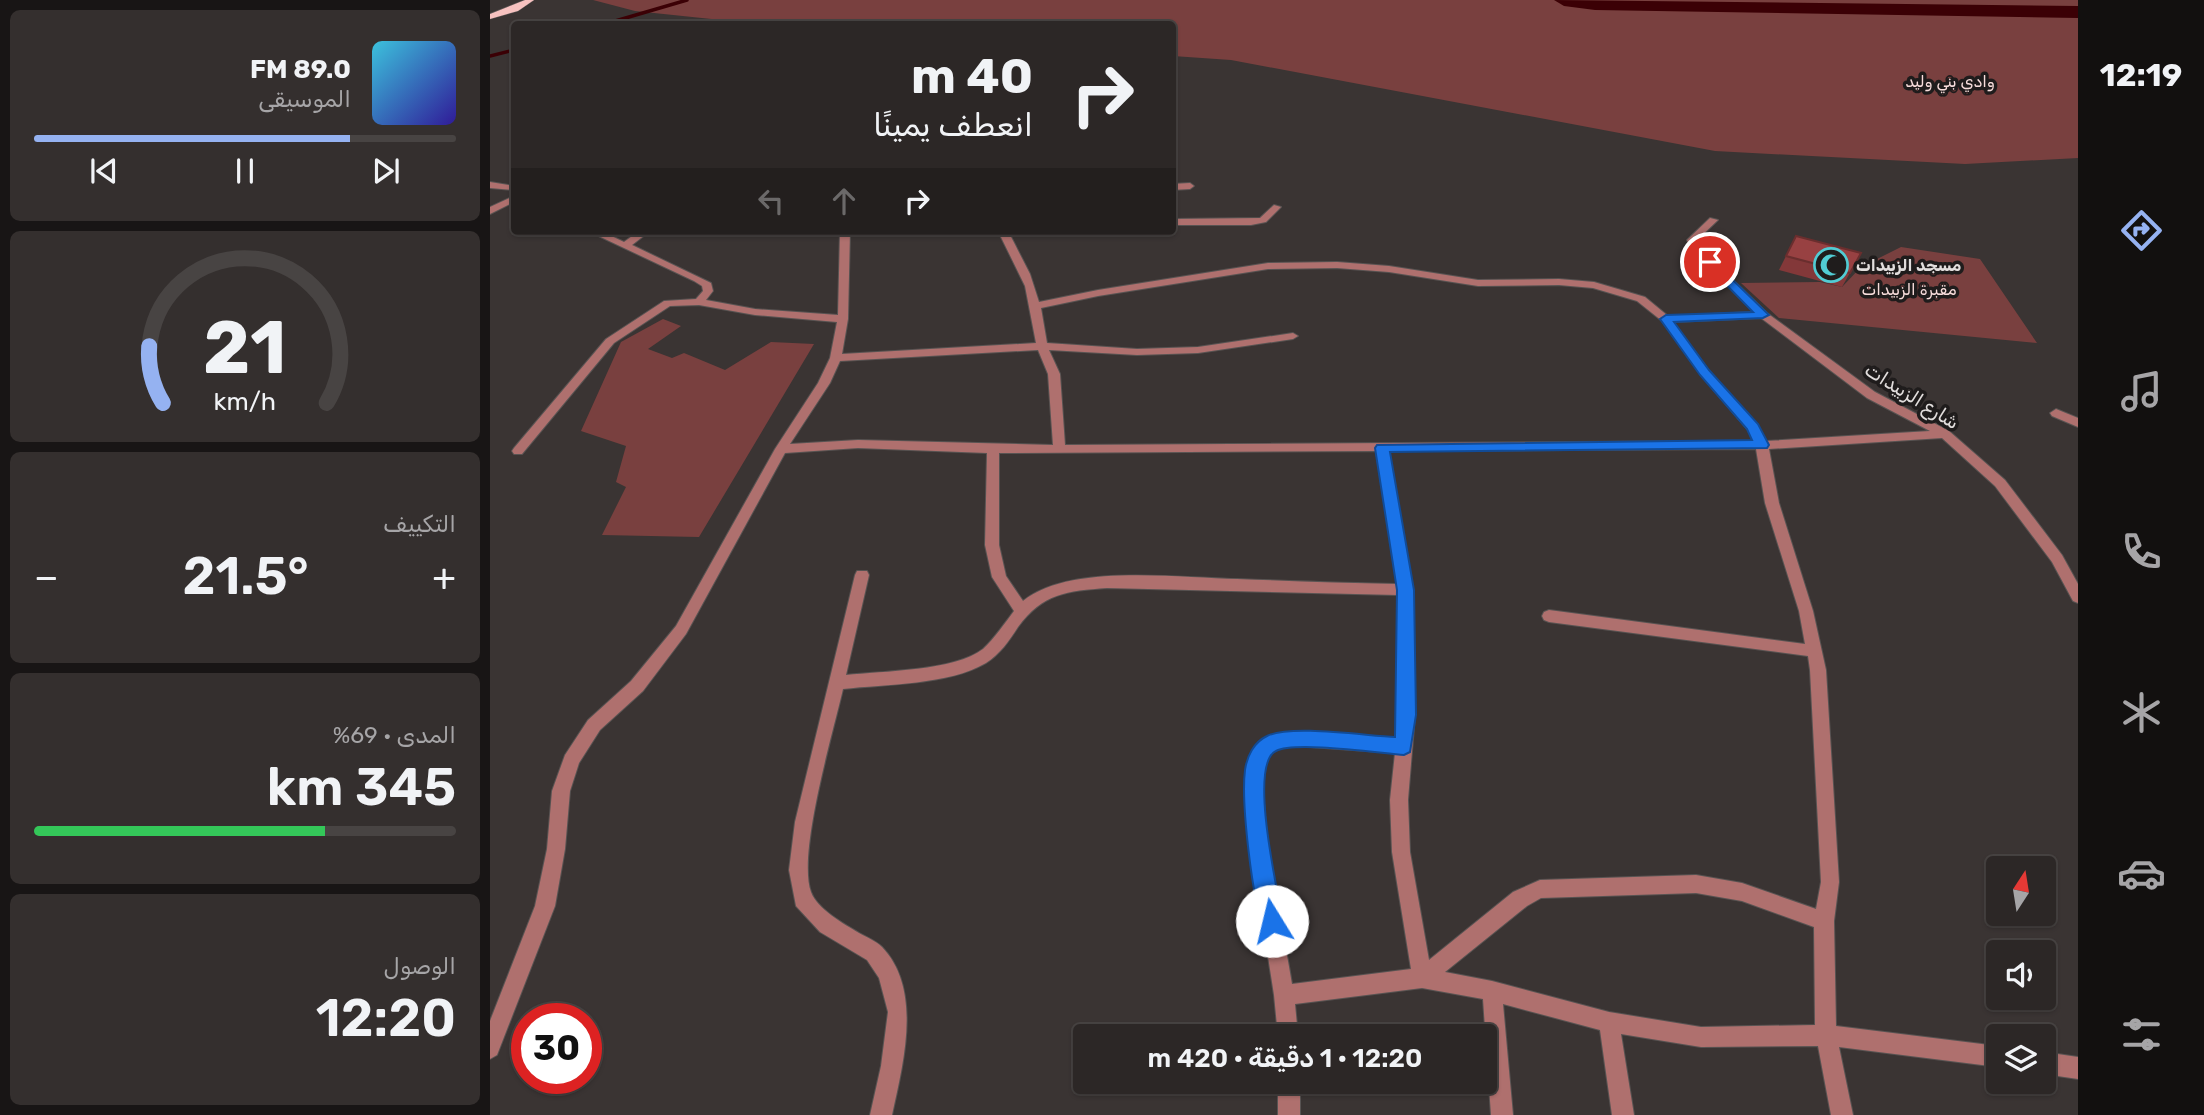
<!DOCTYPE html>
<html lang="ar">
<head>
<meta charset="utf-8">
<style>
  :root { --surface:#2c2726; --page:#342f2e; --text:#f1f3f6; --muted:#a6a5a7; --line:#484443; --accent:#95b2f1 }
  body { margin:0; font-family:Rubik,Vazirmatn,sans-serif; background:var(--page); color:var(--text); direction:rtl; height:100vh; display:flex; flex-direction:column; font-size:26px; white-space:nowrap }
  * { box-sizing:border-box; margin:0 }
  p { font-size:23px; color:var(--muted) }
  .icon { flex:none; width:38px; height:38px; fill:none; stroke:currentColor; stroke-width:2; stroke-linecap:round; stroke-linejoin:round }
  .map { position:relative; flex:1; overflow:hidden; direction:ltr }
  .panel { display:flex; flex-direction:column; gap:10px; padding:10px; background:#181515; width:490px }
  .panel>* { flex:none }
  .hud { position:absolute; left:21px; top:21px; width:665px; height:214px; border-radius:7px; box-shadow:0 2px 5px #0004,0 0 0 2px var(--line); direction:rtl; background:#2c2726; color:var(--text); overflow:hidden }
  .needle { width:46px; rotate:12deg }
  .fabs { position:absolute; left:1496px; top:856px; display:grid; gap:14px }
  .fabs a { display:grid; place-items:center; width:70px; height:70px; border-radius:7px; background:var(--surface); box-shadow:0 2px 5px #0004,0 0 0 2px var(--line); font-size:35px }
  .speed { position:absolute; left:21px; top:1003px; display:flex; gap:14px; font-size:35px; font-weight:700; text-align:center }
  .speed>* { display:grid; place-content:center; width:91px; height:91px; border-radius:50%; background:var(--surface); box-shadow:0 2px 5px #0004,0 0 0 2px var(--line); line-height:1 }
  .speed .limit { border:10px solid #d22; background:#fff; color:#111 }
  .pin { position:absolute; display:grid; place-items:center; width:60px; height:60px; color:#fff; margin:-30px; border:4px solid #fff; border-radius:50%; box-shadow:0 2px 7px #0007 }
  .me { position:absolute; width:77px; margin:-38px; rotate:351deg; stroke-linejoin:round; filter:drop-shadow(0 0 5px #0008) }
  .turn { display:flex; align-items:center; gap:24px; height:147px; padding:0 28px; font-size:32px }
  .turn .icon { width:91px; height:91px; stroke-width:2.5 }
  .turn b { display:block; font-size:49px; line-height:60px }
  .lanes { display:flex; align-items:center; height:66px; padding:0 28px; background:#0003; justify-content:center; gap:35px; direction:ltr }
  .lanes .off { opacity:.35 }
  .big { font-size:52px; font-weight:600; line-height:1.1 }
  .panel .card { flex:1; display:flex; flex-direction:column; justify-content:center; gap:10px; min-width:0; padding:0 24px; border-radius:10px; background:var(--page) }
  .panel .dial { align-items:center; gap:0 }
  .dial svg { height:182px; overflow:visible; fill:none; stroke:var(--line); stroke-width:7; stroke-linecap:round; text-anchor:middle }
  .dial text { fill:var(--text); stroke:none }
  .song { display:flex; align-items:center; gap:21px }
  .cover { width:84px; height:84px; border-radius:10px; background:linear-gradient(135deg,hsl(190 70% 55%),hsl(250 70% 35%)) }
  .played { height:7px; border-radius:4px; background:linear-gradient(90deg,var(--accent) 75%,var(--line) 75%) }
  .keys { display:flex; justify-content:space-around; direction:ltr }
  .heat { display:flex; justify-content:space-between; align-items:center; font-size:38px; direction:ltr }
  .charge { height:10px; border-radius:5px; background:linear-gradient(90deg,#34c759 69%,var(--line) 0) }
  .trip { position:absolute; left:583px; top:1024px; width:424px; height:70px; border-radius:7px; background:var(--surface); box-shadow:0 2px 5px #0004,0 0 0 2px var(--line); font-weight:600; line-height:70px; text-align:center; direction:rtl }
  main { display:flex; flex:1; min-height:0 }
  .tabs { display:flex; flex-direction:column; width:126px; justify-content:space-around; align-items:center; background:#12100f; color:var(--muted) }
  .tabs .icon { width:49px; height:49px }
  .tabs .active { color:var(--accent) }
  .tabs b { font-size:32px; color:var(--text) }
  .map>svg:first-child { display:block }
  .green { fill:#79403f }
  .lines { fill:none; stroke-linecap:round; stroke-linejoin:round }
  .stream { stroke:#3b0005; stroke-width:3.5 }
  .river { fill:#3b0005; fill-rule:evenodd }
  .street-casing { stroke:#585352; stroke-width:2 }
  .primary-casing { stroke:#585352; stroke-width:1 }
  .street { fill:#af706e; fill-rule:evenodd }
  .primary { fill:#f7c2c0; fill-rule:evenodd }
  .wall { fill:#833839 }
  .building { fill:#984142; stroke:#6a2e2e; stroke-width:2 }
  .route { fill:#1a73e8; stroke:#114b97; stroke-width:2 }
  .labels { text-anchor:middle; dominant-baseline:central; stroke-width:7; stroke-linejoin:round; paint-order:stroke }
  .far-park-label { font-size:16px; fill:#f8dddc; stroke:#1f1c1c }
  .far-poi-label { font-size:16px; font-weight:bold; fill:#e2dedd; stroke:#1f1c1c; text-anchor:start }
  .street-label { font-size:19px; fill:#e2dedd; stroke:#1f1c1c }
</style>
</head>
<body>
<main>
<nav class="tabs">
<b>12:19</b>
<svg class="icon active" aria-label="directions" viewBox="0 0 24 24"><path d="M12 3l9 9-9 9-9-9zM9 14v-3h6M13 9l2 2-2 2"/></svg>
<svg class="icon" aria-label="music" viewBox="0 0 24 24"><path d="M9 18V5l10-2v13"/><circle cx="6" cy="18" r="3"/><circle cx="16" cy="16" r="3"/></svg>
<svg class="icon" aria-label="phone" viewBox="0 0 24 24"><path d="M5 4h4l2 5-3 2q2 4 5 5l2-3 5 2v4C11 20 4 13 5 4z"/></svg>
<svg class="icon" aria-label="climate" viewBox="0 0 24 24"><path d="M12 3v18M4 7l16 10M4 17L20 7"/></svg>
<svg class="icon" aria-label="car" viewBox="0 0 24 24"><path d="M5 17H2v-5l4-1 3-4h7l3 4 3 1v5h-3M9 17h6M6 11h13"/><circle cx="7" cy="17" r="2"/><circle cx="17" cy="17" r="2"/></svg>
<svg class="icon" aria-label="filters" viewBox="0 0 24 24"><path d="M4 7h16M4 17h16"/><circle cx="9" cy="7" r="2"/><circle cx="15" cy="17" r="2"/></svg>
</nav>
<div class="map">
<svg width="1588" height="1115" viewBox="0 0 1588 1115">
  <rect width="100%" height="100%" fill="#3a3433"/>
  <g class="green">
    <path d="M 103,0 L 1588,0 L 1588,158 L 1475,164 L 1225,151 L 741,60 L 683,56 L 682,24 L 269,24 L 145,11 Z"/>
    <path d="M 1411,247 L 1490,259 L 1547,343 L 1289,318 L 1251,283 L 1330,282 L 1352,287 L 1371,267 Z"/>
    <path d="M 173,319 L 191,326 L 158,349 L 182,358 L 194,353 L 235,370 L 281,342 L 324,344 L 209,537 L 112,535 L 136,487 L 126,482 L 136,446 L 91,431 L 131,342 Z"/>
  </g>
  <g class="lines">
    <g class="stream">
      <path d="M 115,24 L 197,0"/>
      <path d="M 0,56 L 24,50"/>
    </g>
    <path class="river" d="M 1064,0 L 1588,6 L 1588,18 L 1105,10 L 1074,6 Z"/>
    <g class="street-casing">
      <g id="street">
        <path d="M 0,182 L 24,186 L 24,190 L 0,188 Z"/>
        <path d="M 682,184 L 700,183 L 704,186 L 700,189 L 682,190 Z"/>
        <path d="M 24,196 L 24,202 L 0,214 L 0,207 Z"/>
        <path d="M 784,205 L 791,207 L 776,222 L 761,225 L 682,225 L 682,219 L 770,218 Z"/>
        <path d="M 1220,218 L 1228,220 L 1207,240 L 1209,247 L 1277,313 L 1385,392 L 1459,431 L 1515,480 L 1572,555 L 1588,584 L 1588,603 L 1583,601 L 1562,562 L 1505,486 L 1452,438 L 1279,449 L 1289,503 L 1323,611 L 1336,670 L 1349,882 L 1344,921 L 1346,1026 L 1508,1046 L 1508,1067 L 1349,1047 L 1363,1115 L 1341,1115 L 1328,1046 L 1211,1047 L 1131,1034 L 1144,1115 L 1122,1115 L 1110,1030 L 1013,1004 L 1023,1115 L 1001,1115 L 993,999 L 932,988 L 805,1004 L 808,1036 L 788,1036 L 784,995 L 757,822 L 756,769 L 763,751 L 765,746 L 777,737 L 806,732 L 907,738 L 909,715 L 908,595 L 617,588 C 577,591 553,593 528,627 C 519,641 510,654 496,663 C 459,685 396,684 353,689 C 343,733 307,854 321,892 C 327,909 354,924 369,933 C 376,937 386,941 392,947 C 433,990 413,1064 402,1115 L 380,1115 L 391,1066 L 398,1012 L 389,978 L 377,960 L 330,932 L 306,906 L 299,870 L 305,822 L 365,575 L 367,571 L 377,571 L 379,575 L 356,675 C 392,671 465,671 493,649 C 505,638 514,624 524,611 L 502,577 L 495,545 L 497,453 L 368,448 L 295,453 L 196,634 L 153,691 L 110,730 L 89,763 L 80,791 L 75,849 L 65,906 L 7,1055 L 0,1059 L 0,1021 L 45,906 L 57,849 L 62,791 L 75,755 L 98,720 L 141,681 L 186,626 L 285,449 L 328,383 L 340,358 L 347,322 L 265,315 L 209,305 L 180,306 L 124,343 L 32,454 L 24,454 L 22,451 L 24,448 L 116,339 L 174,301 L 206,299 L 213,291 L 212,286 L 204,281 L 98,231 L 111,231 L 134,242 L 149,231 L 160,231 L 142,245 L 221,283 L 223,291 L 216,300 L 265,309 L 348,315 L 350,231 L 360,231 L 358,319 L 352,354 L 546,343 L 535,286 L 508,231 L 518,231 L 540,274 L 549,302 L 608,290 L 778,263 L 847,262 L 899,266 L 988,280 L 1069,279 L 1104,282 L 1155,297 L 1178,316 L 1264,312 L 1200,248 L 1197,240 ZM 847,268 L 899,272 L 988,286 L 1069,285 L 1103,288 L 1147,301 L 1172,321 L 1211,375 L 1258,430 L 1264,441 L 575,445 L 570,374 L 559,350 L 647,355 L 708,353 L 803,339 L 808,336 L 803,333 L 708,347 L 647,349 L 557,343 L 551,308 L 608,296 L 778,269 ZM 1271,318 L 1377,398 L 1440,431 L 1276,441 L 1267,425 L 1219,371 L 1183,322 ZM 548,350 L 558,374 L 563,445 L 368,440 L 300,444 L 340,383 L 350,361 ZM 1266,449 L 1275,503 L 1309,611 L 1315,644 L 1059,610 L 1054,612 L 1052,616 L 1054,620 L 1059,622 L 1318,656 L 1320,670 L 1331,882 L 1326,909 L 1252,883 L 1206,875 L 1050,880 L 1023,892 L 939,960 L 920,852 L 918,800 L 925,715 L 922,590 L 899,451 ZM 886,451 L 907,584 C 853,583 800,581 747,579 C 689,578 579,563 533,601 L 516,576 L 509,545 L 509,453 ZM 806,746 L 905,753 L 900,800 L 902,852 L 921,969 L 802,984 C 796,944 762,787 777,758 C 783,747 796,748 806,746 ZM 1206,893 L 1252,901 L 1324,927 L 1325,1025 L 1211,1027 L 1119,1012 L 1002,981 L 955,972 L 1037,906 L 1051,898 Z"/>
        <path d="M 1566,409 L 1588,418 L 1588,427 L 1562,416 L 1560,413 Z"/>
        <path d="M 1554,1052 L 1588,1057 L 1588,1079 L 1554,1074 Z"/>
        <rect x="788" y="1082" width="22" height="33"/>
      </g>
    </g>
    <g class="primary-casing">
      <path id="primary" d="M 35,0 L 44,0 L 28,11 L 0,19 L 0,14 Z"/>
    </g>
    <use href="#street" class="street"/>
    <use href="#primary" class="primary"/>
  </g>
  <path class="wall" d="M 1371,253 L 1352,287 L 1289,270 L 1296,256 Z"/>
  <path class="building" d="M 1306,236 L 1371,253 L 1360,273 L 1296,256 Z"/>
  <path class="route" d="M 1220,258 L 1279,315 L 1273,318 L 1184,322 L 1219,370 L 1268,424 L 1279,445 L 1277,448 L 900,452 L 924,590 L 926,715 L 920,752 L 914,755 C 888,753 805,741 786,751 C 758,764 788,893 793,921 L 789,929 L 782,932 L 774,929 C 762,900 751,802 755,770 C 757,756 764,742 777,736 C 801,724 877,736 905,737 L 907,590 L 885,448 L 887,445 L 1262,440 L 1257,429 L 1210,375 L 1170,319 L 1176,315 L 1263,312 L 1216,264 L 1214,262 Z"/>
  <defs>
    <g id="mosque-ring" transform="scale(1.75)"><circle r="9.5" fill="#1f1c1c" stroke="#51ccd4" stroke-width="1.5"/><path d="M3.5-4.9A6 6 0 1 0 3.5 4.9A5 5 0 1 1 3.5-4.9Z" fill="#51ccd4"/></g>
  </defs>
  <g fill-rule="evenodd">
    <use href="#mosque-ring" x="1341" y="265"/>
  </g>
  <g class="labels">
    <g class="far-park-label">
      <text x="1460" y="81">وادي بني وليد</text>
      <text x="1419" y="289">مقبرة الزبيدات</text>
    </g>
    <g class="far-poi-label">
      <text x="1366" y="265">مسجد الزبيدات</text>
    </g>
    <g class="street-label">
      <text transform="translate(1422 396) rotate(32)">شارع الزبيدات</text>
    </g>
  </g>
</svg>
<div class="fabs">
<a><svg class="needle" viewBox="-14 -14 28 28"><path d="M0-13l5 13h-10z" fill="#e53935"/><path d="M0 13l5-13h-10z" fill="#a6a5a7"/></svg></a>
<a><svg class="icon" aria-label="sound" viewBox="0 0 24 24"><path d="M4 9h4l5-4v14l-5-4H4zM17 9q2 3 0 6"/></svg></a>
<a><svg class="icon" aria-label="layers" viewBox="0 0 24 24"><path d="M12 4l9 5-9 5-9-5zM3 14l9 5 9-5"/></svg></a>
</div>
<div class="speed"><div class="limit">30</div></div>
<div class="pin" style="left:1220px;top:262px;background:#d93025"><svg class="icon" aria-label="arrive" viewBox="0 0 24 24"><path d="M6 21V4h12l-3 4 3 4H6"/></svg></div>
<svg class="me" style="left:782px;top:921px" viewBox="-20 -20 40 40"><circle r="19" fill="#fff"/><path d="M0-13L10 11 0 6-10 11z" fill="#1a73e8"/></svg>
<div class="trip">12:20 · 1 دقيقة · 420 m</div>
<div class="hud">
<div class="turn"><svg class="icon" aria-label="right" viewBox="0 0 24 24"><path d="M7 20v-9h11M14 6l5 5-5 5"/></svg><div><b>40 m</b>انعطف يمينًا</div></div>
<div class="lanes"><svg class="icon off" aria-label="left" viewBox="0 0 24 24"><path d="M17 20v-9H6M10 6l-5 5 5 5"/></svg><svg class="icon off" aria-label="ahead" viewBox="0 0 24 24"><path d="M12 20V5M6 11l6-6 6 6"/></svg><svg class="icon" aria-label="right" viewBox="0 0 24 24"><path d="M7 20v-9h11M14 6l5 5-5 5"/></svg></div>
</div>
</div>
<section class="panel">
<div class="card">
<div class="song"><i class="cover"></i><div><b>89.0 FM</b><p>الموسيقى</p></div></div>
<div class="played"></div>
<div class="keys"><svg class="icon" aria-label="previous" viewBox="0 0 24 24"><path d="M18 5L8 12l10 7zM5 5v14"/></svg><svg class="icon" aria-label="pause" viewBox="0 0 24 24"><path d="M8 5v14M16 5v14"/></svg><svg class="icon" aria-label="next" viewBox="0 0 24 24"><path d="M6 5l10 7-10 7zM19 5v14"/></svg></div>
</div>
<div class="card dial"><svg viewBox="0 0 100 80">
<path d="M14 69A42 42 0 1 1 86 69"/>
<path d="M14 69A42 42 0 0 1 8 44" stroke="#95b2f1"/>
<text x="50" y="56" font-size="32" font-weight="700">21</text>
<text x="50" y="72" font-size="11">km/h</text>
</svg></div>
<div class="card"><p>التكييف</p>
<div class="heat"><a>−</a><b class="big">21.5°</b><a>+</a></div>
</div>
<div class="card"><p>المدى · 69%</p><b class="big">345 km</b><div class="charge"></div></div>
<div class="card"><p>الوصول</p><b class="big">12:20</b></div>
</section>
</main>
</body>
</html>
